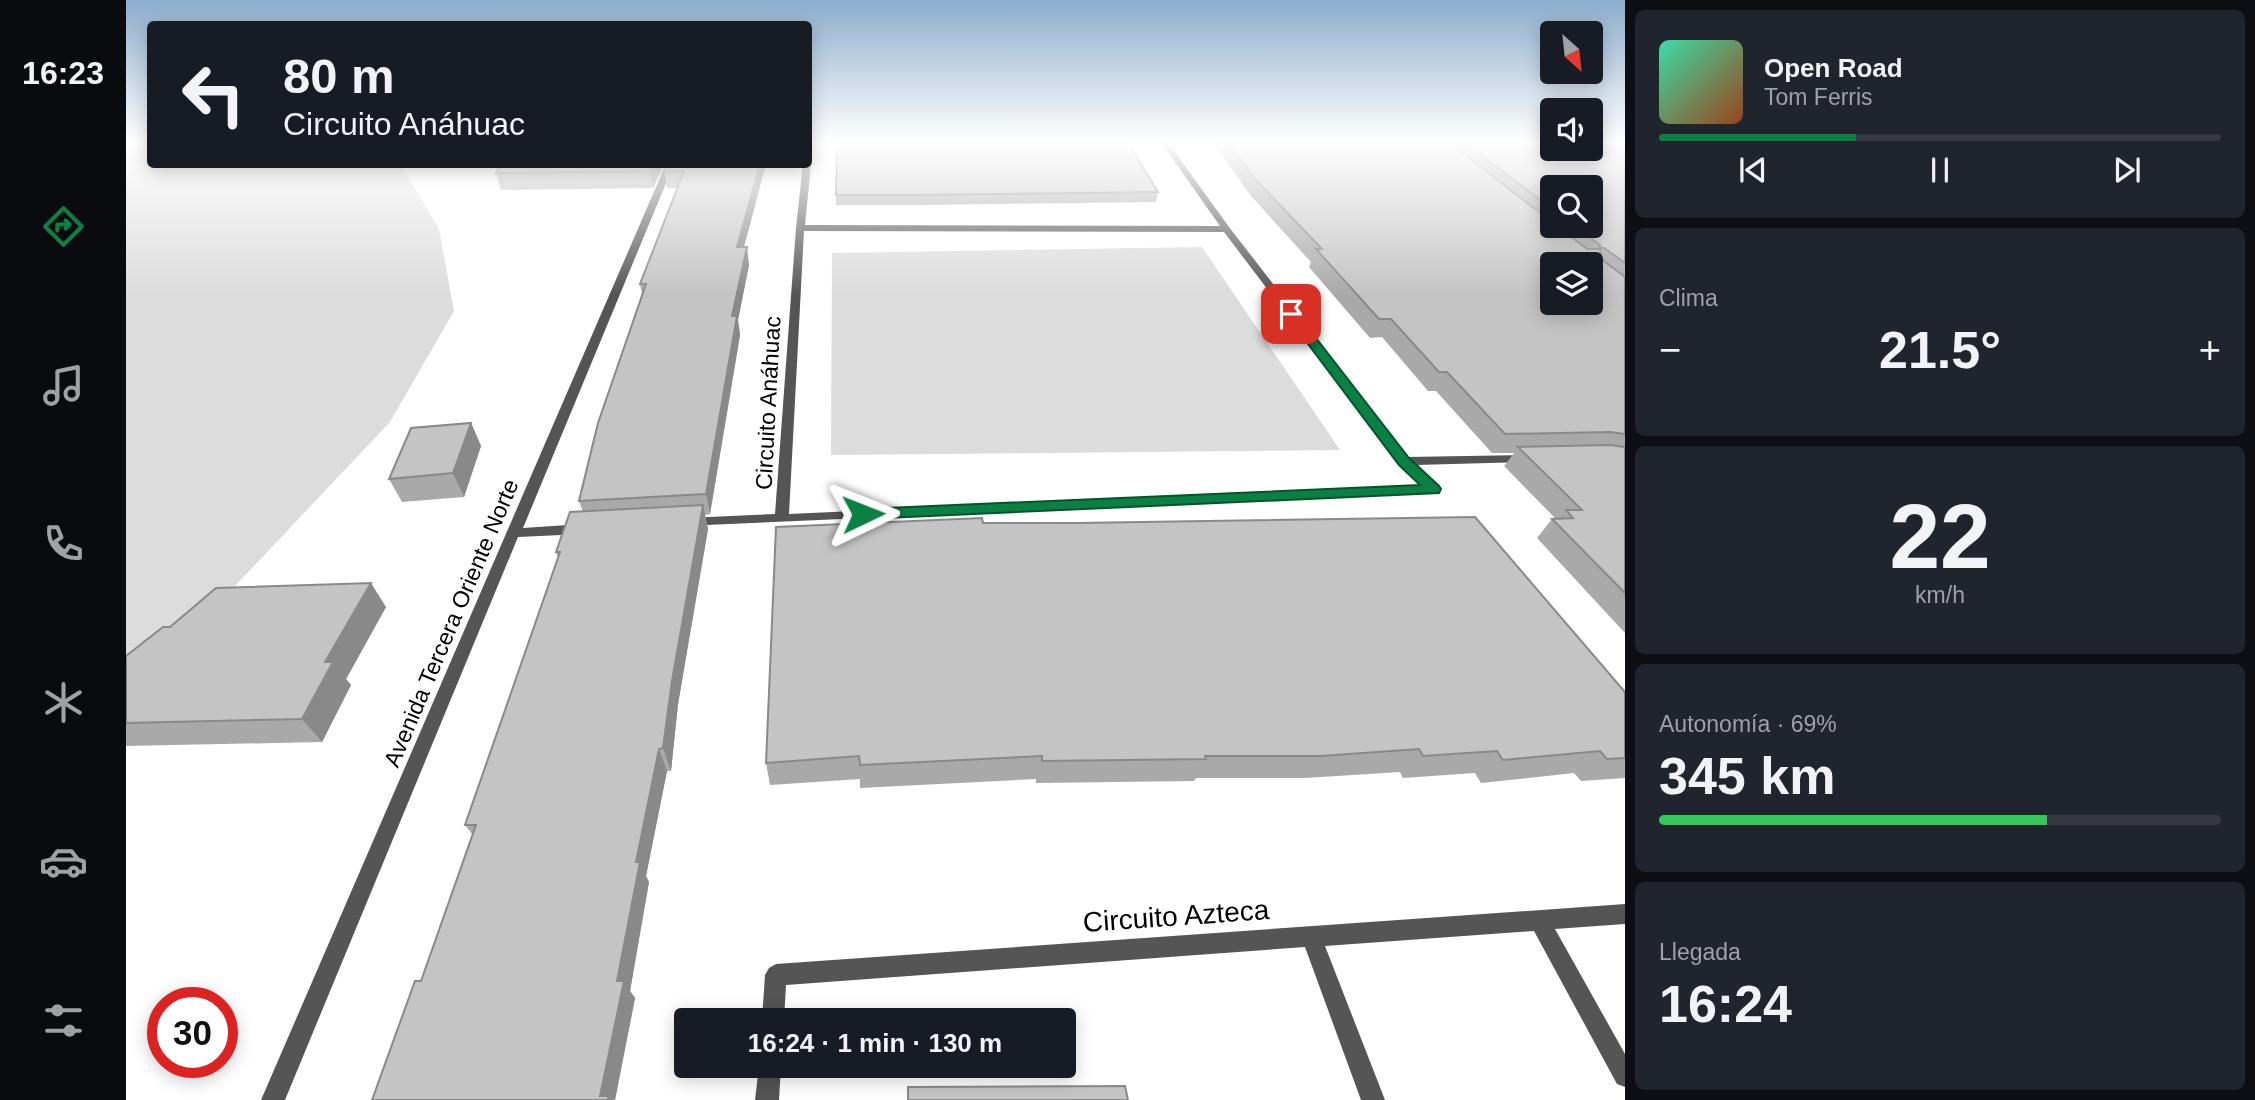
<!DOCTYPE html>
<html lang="es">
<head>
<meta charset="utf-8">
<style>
  :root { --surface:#171b24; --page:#20242c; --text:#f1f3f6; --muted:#9ea1a6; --line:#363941; --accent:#0b8043 }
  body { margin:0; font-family:Arial,sans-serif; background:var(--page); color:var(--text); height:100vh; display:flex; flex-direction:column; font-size:26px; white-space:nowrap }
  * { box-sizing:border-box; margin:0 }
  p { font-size:23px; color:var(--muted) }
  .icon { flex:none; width:38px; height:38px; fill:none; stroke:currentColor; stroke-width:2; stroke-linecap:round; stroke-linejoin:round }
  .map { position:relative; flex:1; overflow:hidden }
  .panel { display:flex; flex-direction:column; gap:10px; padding:10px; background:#0d0f14; width:630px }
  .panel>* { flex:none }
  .hud { position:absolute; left:21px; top:21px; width:665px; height:147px; border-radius:7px; box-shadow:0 4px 18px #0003; background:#171b24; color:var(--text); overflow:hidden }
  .needle { width:46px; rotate:153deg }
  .tools { position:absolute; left:1414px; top:21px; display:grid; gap:14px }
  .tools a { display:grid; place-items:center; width:63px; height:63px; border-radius:7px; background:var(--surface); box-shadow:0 4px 18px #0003; font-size:35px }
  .speed { position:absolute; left:21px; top:987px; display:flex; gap:14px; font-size:35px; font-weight:700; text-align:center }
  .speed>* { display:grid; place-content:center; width:91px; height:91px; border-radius:50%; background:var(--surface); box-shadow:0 4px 18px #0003; line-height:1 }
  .speed .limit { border:10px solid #d22; background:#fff; color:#111 }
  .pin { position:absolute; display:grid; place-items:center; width:60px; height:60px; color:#fff; margin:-30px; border-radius:14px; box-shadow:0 4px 10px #0006 }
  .me { position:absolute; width:77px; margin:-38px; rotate:88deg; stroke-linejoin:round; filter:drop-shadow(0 0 5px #0008) }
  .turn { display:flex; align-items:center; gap:24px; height:147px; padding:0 21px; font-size:32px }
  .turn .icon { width:91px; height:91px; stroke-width:2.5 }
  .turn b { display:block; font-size:49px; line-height:60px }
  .big { font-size:52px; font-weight:600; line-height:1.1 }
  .panel .tile { flex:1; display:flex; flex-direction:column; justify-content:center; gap:10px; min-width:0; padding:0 24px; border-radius:10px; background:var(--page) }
  .panel .dial { align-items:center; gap:0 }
  .dial b { font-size:91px; line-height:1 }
  .song { display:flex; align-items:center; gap:21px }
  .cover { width:84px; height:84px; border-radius:10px; background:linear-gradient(135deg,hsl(160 70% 55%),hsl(20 70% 35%)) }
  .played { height:7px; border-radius:4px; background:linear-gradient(90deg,var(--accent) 35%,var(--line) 35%) }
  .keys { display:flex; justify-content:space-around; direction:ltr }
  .heat { display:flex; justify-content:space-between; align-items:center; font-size:38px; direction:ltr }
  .charge { height:10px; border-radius:5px; background:linear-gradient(90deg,#34c759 69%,var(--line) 0) }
  .trip { position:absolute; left:548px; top:1008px; width:402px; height:70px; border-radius:7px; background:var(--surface); box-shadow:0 4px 18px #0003; font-weight:600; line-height:70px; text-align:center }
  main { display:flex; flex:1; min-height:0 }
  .menu { display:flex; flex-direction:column; width:126px; justify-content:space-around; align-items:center; background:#090b0e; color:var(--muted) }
  .menu .icon { width:49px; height:49px }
  .menu .current { color:var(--accent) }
  .menu b { font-size:32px; color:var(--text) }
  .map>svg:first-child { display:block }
  .green { fill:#dcdcdc }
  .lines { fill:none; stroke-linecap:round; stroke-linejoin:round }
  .street { fill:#555; fill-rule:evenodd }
  .wall { fill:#a9a9a9; fill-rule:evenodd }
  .shaded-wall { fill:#898989 }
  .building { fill:#c4c4c4; stroke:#898989; stroke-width:2; fill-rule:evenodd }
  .route { fill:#0b8043; stroke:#07532c; stroke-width:2 }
  .labels { text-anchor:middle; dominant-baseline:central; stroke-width:5; stroke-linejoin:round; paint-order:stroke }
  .street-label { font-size:23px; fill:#000; stroke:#fff }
  .near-street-label { font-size:28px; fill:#000; stroke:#fff }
</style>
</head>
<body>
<main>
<nav class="menu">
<b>16:23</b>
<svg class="icon current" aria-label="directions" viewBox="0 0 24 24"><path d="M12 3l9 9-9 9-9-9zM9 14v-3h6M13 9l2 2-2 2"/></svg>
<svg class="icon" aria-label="music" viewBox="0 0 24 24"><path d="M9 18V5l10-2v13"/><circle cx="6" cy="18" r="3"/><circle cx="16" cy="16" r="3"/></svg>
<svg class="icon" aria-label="phone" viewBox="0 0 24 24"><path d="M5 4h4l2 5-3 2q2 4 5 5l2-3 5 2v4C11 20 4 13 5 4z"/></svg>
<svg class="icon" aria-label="climate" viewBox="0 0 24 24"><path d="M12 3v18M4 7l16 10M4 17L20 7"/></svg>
<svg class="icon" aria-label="car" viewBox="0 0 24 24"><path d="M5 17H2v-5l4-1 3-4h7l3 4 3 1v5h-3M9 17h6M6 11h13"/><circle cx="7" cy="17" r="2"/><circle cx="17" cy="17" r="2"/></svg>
<svg class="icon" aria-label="filters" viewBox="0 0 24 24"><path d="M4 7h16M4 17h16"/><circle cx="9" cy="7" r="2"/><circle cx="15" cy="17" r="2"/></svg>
</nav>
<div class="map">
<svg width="1499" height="1100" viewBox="0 0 1499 1100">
  <rect width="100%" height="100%" fill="#fff"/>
  <g class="green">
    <path d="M 0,141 L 24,141 L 24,164 L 275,165 L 313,229 L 328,311 L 264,422 L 59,639 L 0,692 Z"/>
    <path d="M 1076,247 L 1214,450 L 705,455 L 706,253 Z"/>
  </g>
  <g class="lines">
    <g class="street">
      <path d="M 682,141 L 688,141 L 686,151 L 682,153 Z"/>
      <path d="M 1034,141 L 1041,141 L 1103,227 L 1281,457 L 1400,455 L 1404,456 L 1406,459 L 1404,462 L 1290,465 L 1313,486 L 1314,489 L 1313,492 L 1308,493 L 556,526 L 554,523 L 556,520 L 561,518 L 649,514 L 670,228 L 677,164 L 682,164 L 682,162 L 685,164 L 679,225 L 1094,226 ZM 678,231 L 1098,232 L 1274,464 L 1296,485 L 663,514 Z"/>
      <path d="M 540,164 L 548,164 L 397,528 L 457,524 L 464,529 L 457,534 L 392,537 L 159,1100 L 135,1100 Z"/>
      <path d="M 1499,904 L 1499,924 L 1429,929 L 1499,1054 L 1499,1087 L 1491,1084 L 1408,931 L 1199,946 L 1259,1100 L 1235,1100 L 1179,947 L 660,985 L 658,1020 L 636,1020 L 639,975 L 643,968 L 650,964 Z"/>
      <path d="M 633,1066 L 655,1066 L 653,1100 L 629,1100 Z"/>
    </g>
  </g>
  <g class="wall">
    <path d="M 1086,141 L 1499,141 L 1499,633 L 1411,538 L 1426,519 L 1429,518 L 1378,466 L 1388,453 L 1366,453 L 1310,391 L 1302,391 L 1256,337 L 1244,338 L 1183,267 L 1185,262 L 1125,196 ZM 1426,187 L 1465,226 L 1426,226 Z"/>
    <path d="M 538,164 L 527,188 L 375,190 L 370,173 Z"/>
    <path d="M 541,164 L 640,164 L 618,247 L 623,265 L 612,320 L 614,335 L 584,514 L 579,515 L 582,529 L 552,704 L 545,771 L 541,771 L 520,876 L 523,882 L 504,991 L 509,998 L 489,1100 L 246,1100 L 295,981 L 346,834 L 339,825 L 432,558 L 430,552 L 457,512 L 453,501 L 516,294 L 514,284 L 552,188 L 541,188 L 538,171 Z"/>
    <path d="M 1032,192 L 1030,202 L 789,205 L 710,205 L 710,195 Z"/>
    <path d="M 345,423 L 355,446 L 338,497 L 276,502 L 263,479 Z"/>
    <path d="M 857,523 L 1499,692 L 1499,778 L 1455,781 L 1448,773 L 1355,783 L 1349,773 L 1277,778 L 1274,772 L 1179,778 L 1070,778 L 1068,781 L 910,783 L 910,779 L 734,788 L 734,779 L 644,785 L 640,763 Z"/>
    <path d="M 260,607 L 220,679 L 225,685 L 196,742 L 0,746 L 0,656 L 44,627 Z"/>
  </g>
  <g class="shaded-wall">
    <path d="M 527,164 L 538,164 L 527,188 L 524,171 Z"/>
    <path d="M 634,164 L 640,164 L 613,265 L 611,247 Z"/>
    <path d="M 621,247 L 623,265 L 612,320 L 614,335 L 584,514 L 580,494 L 606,316 Z"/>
    <path d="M 345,423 L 355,446 L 338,497 L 327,473 Z"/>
    <path d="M 577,505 L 582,529 L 552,704 L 545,771 L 537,748 L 546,681 Z"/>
    <path d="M 245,583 L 260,607 L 220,679 L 225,685 L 196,742 L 176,719 L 199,662 Z"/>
    <path d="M 533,749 L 541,771 L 520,876 L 523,882 L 504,991 L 509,998 L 489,1100 L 478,1100 L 474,1096 L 510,862 Z"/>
  </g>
  <g class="building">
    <path d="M 870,141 L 1001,141 L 1032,192 L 789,195 L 710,195 L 711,144 Z"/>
    <path d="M 1101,141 L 1321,141 L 1426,222 L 1426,226 L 1431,226 L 1461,249 L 1474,249 L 1475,259 L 1499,277 L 1499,434 L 1484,432 L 1379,434 L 1321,372 L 1313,372 L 1265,319 L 1253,319 L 1190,249 L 1196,249 L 1130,180 ZM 1426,264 L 1465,264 L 1465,303 L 1426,303 Z"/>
    <path d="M 1337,141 L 1426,141 L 1426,149 L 1465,149 L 1465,141 L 1499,141 L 1499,263 L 1478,248 L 1474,248 L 1474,245 L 1449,226 L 1465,226 L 1465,187 L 1426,187 L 1426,209 Z"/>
    <path d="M 376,164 L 527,164 L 524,171 L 370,173 Z"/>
    <path d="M 541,164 L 634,164 L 611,247 L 621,247 L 606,316 L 611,316 L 580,494 L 453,501 L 472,423 L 520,284 L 514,284 L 558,171 L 538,171 Z"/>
    <path d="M 345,423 L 327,473 L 263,479 L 285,428 Z"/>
    <path d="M 1484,445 L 1499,447 L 1499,593 L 1426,519 L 1447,518 L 1440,510 L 1456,510 L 1392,447 Z"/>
    <path d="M 577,505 L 546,681 L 537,748 L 533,749 L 510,862 L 514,862 L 491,981 L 498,981 L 474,1096 L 482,1096 L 482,1100 L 246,1100 L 289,981 L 295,981 L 350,825 L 339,825 L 434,552 L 430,552 L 444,512 Z"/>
    <path d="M 1349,517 L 1499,692 L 1499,758 L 1481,759 L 1474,751 L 1377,760 L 1371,751 L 1297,756 L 1293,749 L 1195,756 L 1079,756 L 1080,759 L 916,761 L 916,756 L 734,765 L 733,756 L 640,763 L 650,527 L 856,518 L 857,523 L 951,523 Z"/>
    <path d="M 245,583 L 199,662 L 207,662 L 176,719 L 0,723 L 0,656 L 37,627 L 44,627 L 90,588 Z"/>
    <path d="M 999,1086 L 1002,1100 L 782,1100 L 782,1087 Z"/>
  </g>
  <linearGradient id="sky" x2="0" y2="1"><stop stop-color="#8cadcc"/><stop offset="0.48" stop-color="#fff"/><stop offset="1" stop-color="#fff" stop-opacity="0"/></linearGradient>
  <rect width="1499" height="295" fill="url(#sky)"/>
  <path class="route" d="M 1161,311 L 1169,311 L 1283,458 L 1313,486 L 1315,489 L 1313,493 L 737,519 L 730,514 L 737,509 L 1294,485 L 1273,465 L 1161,316 Z"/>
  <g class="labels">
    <g class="street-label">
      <text transform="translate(642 403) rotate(-87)">Circuito Anáhuac</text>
      <text transform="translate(325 623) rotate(-67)">Avenida Tercera Oriente Norte</text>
    </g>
    <g class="near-street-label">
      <text transform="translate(1050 916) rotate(-4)">Circuito Azteca</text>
    </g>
  </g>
</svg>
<div class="tools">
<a><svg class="needle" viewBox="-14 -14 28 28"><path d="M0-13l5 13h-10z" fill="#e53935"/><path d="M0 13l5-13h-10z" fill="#9ea1a6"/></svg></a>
<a><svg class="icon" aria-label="sound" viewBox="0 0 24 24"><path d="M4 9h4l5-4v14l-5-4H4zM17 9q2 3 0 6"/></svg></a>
<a><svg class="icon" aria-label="search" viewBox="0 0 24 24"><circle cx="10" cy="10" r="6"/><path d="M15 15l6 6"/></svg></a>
<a><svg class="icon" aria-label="layers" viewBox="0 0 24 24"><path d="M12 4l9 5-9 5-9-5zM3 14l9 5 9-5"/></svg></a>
</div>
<div class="speed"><div class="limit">30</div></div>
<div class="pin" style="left:1165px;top:314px;background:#d93025"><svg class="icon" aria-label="arrive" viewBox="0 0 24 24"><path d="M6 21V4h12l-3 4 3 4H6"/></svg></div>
<svg class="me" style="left:737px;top:514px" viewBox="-20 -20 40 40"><path d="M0-17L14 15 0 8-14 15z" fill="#0b8043" stroke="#fff" stroke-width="4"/></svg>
<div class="trip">16:24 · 1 min · 130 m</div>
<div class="hud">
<div class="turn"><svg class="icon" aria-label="left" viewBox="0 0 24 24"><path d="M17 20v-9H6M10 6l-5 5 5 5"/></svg><div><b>80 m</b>Circuito Anáhuac</div></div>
</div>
</div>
<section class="panel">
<div class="tile">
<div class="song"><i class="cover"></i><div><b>Open Road</b><p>Tom Ferris</p></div></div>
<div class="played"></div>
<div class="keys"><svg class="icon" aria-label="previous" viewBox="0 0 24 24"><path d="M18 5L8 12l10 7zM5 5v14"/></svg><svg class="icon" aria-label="pause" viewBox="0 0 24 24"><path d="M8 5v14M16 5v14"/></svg><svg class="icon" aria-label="next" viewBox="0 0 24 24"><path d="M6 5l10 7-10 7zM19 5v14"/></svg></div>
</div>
<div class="tile"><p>Clima</p>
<div class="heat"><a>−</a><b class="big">21.5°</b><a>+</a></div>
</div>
<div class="tile dial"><b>22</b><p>km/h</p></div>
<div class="tile"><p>Autonomía · 69%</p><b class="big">345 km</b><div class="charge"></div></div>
<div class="tile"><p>Llegada</p><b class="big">16:24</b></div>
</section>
</main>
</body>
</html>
